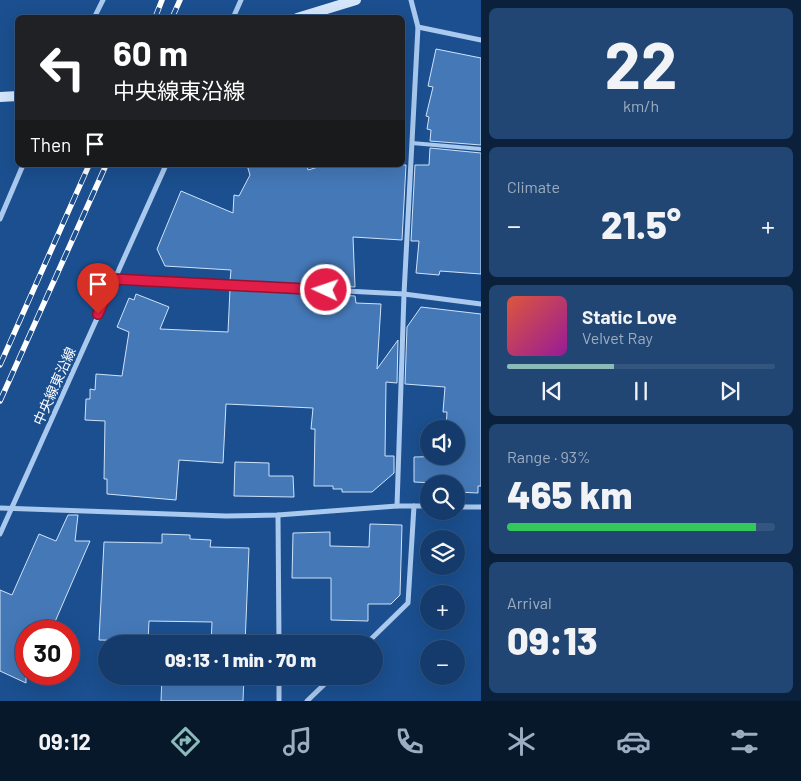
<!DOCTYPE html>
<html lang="en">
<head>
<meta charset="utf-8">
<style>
  :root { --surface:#143b6b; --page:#214673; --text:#f1f3f6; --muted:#9dadc1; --line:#33557e; --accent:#8bbbb9 }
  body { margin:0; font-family:Barlow,"Noto Sans JP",sans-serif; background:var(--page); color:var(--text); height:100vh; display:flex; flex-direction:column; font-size:19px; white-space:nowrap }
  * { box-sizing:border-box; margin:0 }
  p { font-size:16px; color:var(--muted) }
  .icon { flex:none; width:28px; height:28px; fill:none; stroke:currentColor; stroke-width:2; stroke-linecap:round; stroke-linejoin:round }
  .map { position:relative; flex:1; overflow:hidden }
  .details { display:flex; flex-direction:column; gap:8px; padding:8px; background:#0b203b; width:320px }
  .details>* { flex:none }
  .hud { position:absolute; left:15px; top:15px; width:390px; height:152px; border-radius:8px; box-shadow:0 5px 20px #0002,0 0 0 1px var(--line); background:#202124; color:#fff; overflow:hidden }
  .tools { position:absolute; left:420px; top:420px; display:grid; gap:10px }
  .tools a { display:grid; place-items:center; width:45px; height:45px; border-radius:50%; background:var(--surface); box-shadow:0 5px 20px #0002,0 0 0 1px var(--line); font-size:25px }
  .speed { position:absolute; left:15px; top:620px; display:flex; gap:10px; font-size:25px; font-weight:700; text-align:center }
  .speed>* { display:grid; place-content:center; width:65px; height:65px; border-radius:50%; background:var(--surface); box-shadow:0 5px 20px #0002,0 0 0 1px var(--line); line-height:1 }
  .speed .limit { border:8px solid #d22; background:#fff; color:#111 }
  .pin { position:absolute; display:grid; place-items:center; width:42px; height:42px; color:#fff; margin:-51px -21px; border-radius:50% 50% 50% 0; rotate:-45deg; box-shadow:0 0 5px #0007 }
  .pin .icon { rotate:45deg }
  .me { position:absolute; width:55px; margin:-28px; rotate:273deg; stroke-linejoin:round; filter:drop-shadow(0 0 4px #0008) }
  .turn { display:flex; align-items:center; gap:18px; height:105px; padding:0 15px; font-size:22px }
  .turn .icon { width:65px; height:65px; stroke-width:2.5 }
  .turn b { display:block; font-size:35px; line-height:42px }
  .then { display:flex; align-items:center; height:48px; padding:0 15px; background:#0003; gap:10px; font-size:19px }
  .big { font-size:38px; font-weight:800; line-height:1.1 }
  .details .tile { flex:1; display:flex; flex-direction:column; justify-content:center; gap:8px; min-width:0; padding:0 18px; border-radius:8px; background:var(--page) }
  .details .dial { align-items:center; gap:0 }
  .dial b { font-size:65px; line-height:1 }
  .song { display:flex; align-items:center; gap:15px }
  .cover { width:60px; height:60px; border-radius:8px; background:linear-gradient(135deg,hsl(10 70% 55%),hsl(300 70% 35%)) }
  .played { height:5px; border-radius:2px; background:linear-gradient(90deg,var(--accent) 40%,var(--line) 40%) }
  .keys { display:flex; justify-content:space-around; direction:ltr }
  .heat { display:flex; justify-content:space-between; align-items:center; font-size:28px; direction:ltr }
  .charge { height:8px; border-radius:4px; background:linear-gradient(90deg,#34c759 93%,var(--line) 0) }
  .trip { position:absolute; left:98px; top:635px; width:285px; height:50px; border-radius:25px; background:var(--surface); box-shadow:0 5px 20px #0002,0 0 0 1px var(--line); font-weight:800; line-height:50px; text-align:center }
  .tab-bar { display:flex; height:80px; justify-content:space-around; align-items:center; background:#08182b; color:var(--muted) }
  .tab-bar .icon { width:35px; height:35px }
  .tab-bar .on { color:var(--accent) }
  .tab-bar b { font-size:22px; color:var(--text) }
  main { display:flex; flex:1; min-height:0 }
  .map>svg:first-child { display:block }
  .building { fill:#4478b7; stroke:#cfe3fa }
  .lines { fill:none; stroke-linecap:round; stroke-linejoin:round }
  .lane { stroke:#a9c9ee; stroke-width:4 }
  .street { stroke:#a9c9ee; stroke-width:5 }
  .secondary { stroke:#d6e6fa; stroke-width:10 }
  .rail-casing { stroke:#fff; stroke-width:5.5 }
  .rail { stroke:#1b4f8f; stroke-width:4; stroke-dasharray:11; stroke-linecap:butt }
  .route-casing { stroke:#92132f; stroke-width:12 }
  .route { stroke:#e11d48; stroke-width:9 }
  .labels { text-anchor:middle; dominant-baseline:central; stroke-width:5; stroke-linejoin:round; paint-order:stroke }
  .street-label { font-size:14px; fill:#fff; stroke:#1b4f8f }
</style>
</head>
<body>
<main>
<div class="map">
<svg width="481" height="701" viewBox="0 0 481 701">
  <rect width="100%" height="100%" fill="#1b4f8f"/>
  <g class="building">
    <path d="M 436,49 L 481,58 L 481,145 L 430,141 L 431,130 L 427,129 L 429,117 L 426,116 L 433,87 L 428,86 Z"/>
    <path d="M 430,148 L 481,153 L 481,274 L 440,271 L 439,275 L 416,273 L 419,241 L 411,241 L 415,165 L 429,165 Z"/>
    <path d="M 247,165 L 307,165 L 308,170 L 325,165 L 406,165 L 402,240 L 353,237 L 355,287 L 230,281 L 231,270 L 165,266 L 157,249 L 181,191 L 233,213 L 234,195 L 239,196 L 250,175 Z"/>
    <path d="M 230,289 L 355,296 L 356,303 L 381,304 L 377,369 L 398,340 L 397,383 L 386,382 L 385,456 L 394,456 L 394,473 L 372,492 L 342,492 L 342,489 L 333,489 L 333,486 L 314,486 L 315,429 L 311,429 L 313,408 L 226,404 L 223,463 L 179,460 L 176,500 L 107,494 L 107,479 L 104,479 L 105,421 L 85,420 L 86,399 L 90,399 L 90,389 L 95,390 L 96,374 L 122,376 L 129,332 L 117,327 L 129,298 L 134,300 L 136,294 L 169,307 L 160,329 L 228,332 Z"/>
    <path d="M 421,307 L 481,314 L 481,486 L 478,486 L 478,493 L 456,492 L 456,484 L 414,482 L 414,457 L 456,456 L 456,429 L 446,429 L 447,412 L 443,412 L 445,387 L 405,384 L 407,327 Z"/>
    <path d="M 235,462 L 269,463 L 269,476 L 293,476 L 294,497 L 234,496 Z"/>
    <path d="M 68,515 L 78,515 L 75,541 L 90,541 L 51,631 L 26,631 L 26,683 L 0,671 L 0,590 L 12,595 L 39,534 L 56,541 Z"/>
    <path d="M 370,524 L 402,525 L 400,595 L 391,604 L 368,604 L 368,621 L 331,620 L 331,578 L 292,578 L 293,533 L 330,532 L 330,546 L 369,547 Z"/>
    <path d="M 162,534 L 190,535 L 190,539 L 211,540 L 210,547 L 249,548 L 245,644 L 211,644 L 212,622 L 149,621 L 148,641 L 99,640 L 104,542 L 162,543 Z"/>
    <path d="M 162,676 L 244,676 L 243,701 L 161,701 Z"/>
  </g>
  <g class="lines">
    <path class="lane" d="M 412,143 L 481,149"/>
    <g class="street">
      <path d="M 94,18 L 103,0"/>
      <path d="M 233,18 L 241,0"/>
      <path d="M 418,27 L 481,40"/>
      <path d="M 0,219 L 23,165"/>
      <path d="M 113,279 L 404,294 L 481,304"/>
      <path d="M 397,506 L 404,294 L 418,27 L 411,0"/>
      <path d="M 456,507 L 481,507"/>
      <path d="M 0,508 L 226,516 L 278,515 L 397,506 L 429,506"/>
      <path d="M 278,515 L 279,644"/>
      <path d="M 0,534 L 166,165"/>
      <path d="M 366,644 L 408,603 L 414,506"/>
      <path d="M 279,676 L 279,701"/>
      <path d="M 307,701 L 333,676"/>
    </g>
    <g class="secondary">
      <path d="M 297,18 L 356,0"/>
      <path d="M 0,97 L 18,96"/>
    </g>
    <g class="rail-casing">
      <g id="rail">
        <path d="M 155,18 L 162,0"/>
        <path d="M 172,18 L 180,0"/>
        <path d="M 0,365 L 89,165"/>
        <path d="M 0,401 L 106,165"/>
      </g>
    </g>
    <use href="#rail" class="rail"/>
  </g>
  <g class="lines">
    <g class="route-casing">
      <path id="route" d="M 98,314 L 113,279 L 326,290"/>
    </g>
    <use href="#route" class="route"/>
  </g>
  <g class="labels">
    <g class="street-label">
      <text transform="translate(54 386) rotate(-66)">中央線東沿線</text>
    </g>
  </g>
</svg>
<div class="tools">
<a><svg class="icon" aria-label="sound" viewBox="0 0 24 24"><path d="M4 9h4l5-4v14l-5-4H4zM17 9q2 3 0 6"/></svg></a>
<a><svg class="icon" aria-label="search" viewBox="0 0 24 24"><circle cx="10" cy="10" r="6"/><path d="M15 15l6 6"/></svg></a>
<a><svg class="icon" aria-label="layers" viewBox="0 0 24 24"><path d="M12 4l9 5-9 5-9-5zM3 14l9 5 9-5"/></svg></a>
<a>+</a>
<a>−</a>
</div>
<div class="speed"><div class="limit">30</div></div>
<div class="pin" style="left:98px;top:314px;background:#d93025"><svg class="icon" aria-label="arrive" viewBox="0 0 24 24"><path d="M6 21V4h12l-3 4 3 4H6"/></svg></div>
<svg class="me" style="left:326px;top:290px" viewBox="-20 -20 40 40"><circle r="17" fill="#e11d48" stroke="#fff" stroke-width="3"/><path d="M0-11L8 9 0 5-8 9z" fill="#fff"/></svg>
<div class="trip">09:13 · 1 min · 70 m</div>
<div class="hud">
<div class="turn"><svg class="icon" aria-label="left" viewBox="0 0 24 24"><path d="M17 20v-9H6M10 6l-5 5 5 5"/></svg><div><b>60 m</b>中央線東沿線</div></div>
<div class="then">Then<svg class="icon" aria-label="arrive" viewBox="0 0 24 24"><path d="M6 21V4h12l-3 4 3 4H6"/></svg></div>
</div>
</div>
<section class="details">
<div class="tile dial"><b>22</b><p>km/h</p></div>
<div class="tile"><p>Climate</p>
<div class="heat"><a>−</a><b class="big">21.5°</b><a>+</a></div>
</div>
<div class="tile">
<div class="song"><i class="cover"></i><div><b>Static Love</b><p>Velvet Ray</p></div></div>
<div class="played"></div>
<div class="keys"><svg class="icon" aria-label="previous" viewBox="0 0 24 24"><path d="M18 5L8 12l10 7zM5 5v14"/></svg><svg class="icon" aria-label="pause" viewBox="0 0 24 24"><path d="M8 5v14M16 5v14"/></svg><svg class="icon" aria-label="next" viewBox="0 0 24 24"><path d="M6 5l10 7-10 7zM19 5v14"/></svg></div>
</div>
<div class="tile"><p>Range · 93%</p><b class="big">465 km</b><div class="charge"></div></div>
<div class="tile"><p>Arrival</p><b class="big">09:13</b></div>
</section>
</main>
<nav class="tab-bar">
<b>09:12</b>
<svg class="icon on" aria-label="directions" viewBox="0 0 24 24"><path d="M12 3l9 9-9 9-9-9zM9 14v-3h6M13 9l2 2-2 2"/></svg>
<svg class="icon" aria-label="music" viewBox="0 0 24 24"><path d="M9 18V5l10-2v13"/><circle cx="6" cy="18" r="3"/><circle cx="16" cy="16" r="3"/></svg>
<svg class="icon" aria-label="phone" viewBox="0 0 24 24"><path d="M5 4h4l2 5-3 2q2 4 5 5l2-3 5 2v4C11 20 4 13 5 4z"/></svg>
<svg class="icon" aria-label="climate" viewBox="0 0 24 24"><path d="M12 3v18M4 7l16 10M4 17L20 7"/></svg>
<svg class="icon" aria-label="car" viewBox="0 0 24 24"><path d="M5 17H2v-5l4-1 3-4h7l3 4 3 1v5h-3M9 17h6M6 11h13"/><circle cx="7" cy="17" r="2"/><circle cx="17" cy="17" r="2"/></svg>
<svg class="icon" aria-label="filters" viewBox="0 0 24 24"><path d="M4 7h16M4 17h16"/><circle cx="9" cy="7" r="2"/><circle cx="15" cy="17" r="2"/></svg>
</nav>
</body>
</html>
